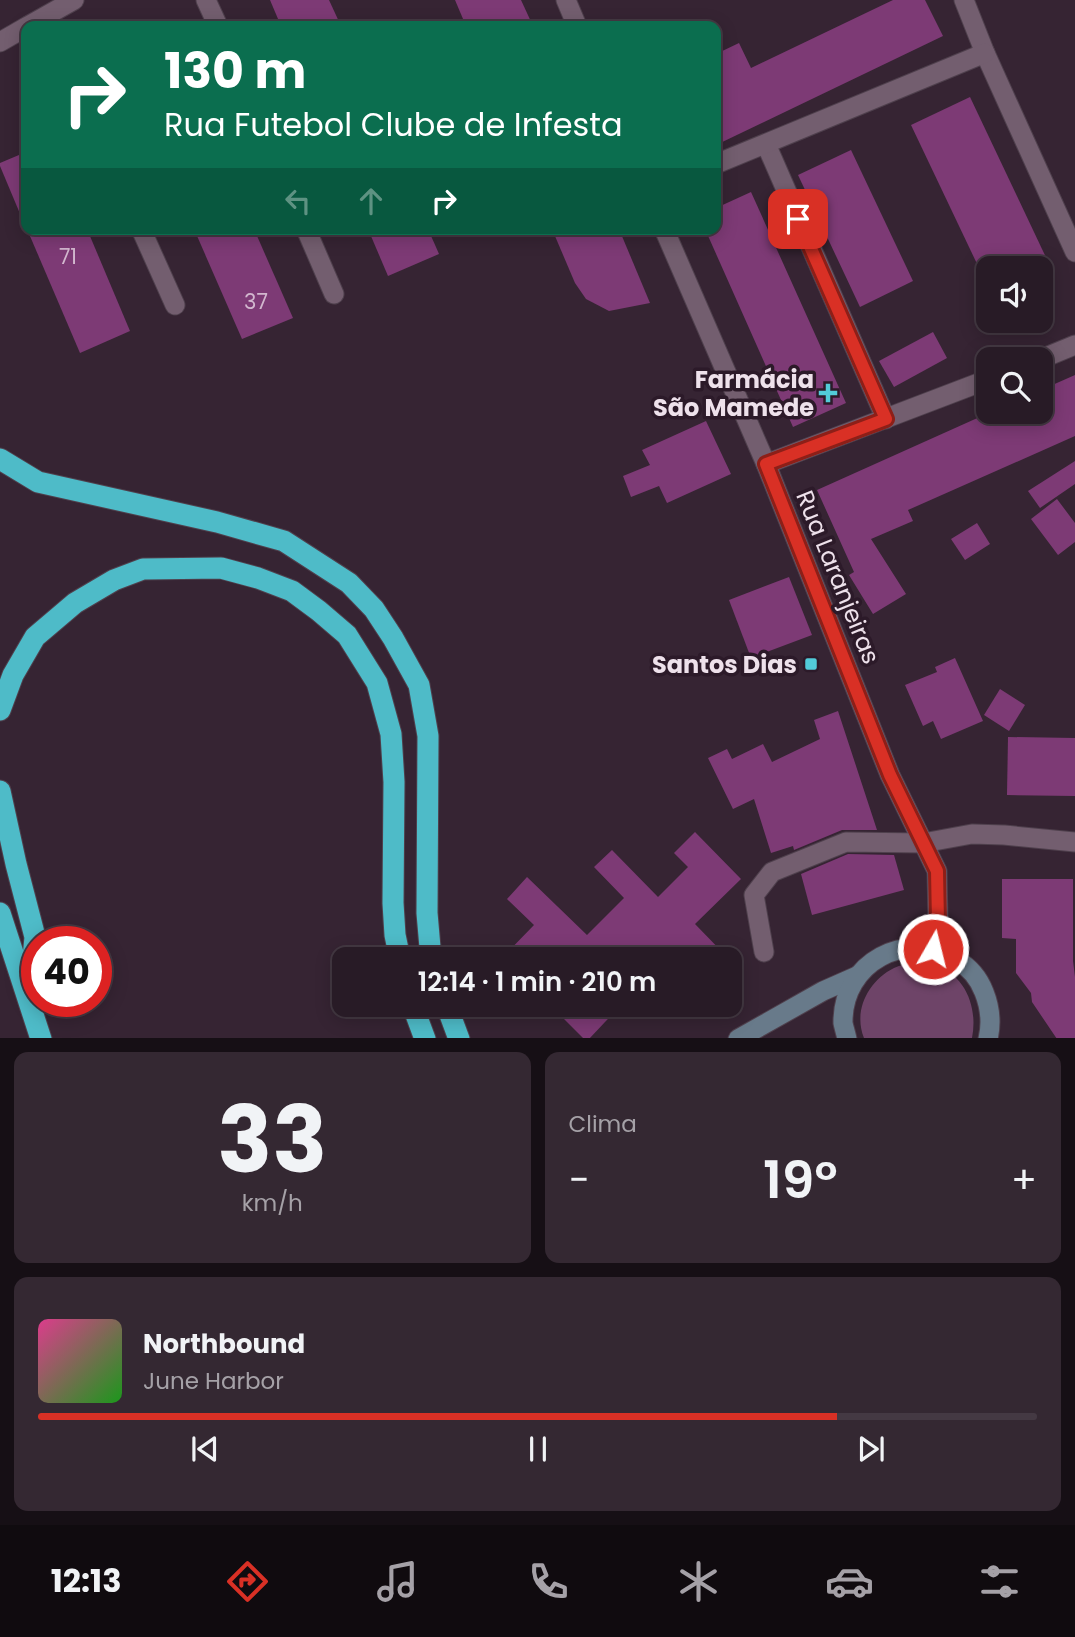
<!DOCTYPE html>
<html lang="pt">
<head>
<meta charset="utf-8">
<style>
  :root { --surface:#281b26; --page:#342832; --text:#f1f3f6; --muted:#a5a1a7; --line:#443943; --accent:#d93025 }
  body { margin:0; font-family:Poppins,sans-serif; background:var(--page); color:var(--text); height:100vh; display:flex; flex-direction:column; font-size:26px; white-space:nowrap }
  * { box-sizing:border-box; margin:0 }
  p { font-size:23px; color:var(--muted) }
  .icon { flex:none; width:38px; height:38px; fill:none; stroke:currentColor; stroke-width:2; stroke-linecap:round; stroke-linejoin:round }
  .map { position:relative; height:1038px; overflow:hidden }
  .panel { display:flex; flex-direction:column; gap:14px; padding:14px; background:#160f15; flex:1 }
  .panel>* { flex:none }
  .guide { position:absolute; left:21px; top:21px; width:700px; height:214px; border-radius:14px; box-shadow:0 4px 18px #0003,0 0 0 2px var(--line); background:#0b6e4f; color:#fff; overflow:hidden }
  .controls { position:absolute; left:976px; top:256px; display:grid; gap:14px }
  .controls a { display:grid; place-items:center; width:77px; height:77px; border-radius:14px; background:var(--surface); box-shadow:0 4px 18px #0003,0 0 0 2px var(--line); font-size:35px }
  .speed { position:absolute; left:21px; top:926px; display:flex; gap:14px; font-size:35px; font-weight:700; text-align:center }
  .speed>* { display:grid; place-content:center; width:91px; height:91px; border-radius:50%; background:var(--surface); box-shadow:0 4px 18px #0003,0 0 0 2px var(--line); line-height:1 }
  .speed .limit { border:10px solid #d22; background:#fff; color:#111 }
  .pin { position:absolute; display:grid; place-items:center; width:60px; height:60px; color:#fff; margin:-30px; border-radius:14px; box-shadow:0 4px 10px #0006 }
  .me { position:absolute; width:77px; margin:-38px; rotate:8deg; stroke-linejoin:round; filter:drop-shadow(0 0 5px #0008) }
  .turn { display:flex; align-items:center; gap:24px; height:147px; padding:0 28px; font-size:32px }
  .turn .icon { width:91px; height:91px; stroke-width:2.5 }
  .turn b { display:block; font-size:49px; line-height:60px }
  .lanes { display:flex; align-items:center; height:66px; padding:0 28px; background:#0003; justify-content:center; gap:35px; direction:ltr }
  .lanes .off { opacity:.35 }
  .big { font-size:52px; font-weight:600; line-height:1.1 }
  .panel .card { flex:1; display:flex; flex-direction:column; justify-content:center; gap:10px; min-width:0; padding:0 24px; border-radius:14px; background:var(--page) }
  .panel .dial { align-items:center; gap:0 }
  .dial b { font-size:91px; line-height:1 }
  .song { display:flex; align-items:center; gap:21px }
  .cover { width:84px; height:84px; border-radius:10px; background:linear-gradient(135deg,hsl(330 70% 55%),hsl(120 70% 35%)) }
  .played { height:7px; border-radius:4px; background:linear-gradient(90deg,var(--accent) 80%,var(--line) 80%) }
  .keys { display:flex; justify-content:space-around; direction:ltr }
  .heat { display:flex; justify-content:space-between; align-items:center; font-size:38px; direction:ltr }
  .panel .tiles { flex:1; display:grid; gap:14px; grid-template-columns:1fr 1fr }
  .card:last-child { grid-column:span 2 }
  .trip { position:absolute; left:332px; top:947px; width:410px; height:70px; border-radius:14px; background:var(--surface); box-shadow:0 4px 18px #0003,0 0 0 2px var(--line); font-weight:600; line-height:70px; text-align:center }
  .tabs { display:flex; height:112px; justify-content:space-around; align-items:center; background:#100b0f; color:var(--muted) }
  .tabs .icon { width:49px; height:49px }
  .tabs .on { color:var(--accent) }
  .tabs b { font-size:32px; color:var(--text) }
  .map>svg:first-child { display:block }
  .green { fill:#6e4468 }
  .building { fill:#7d3a75 }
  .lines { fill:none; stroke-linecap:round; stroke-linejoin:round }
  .minor-casing { stroke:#4f404d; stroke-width:21 }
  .tertiary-casing { stroke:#4f404d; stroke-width:21 }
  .secondary-casing { stroke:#4f404d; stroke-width:21 }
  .motorway-casing { stroke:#4f404d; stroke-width:23 }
  .minor { stroke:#735e6f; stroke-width:19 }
  .tertiary { stroke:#735e6f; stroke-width:19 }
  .secondary { stroke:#687a8a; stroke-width:19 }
  .motorway { stroke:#4ebbc8; stroke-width:21 }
  .route-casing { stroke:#8d1f18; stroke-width:18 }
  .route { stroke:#d93025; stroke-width:12 }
  .poi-dot { fill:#52cbd9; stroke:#2c1a29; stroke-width:2.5 }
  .labels { text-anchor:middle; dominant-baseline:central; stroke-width:7; stroke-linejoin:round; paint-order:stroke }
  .number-label { font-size:21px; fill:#d2b7ce }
  .poi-label { font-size:24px; font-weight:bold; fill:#eee1eb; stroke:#2c1a29; text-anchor:end }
  .street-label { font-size:24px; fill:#eee1eb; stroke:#2c1a29 }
</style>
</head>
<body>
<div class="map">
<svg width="1075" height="1039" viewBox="0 0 1075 1039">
  <rect width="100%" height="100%" fill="#362433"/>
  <path class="green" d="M 916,963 C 921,964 927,964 933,965 C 966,974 978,1008 972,1038 L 864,1038 C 853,1011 868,981 894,968 C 900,965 908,964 916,963 Z"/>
  <g class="building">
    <path d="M 270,0 L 329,0 L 341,26 L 281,26 Z"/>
    <path d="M 455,0 L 521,0 L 533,26 L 466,26 Z"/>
    <path d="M 893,0 L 925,0 L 943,36 L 716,145 L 716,54 L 739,43 L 751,68 Z"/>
    <path d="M 970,97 L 1051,268 L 979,268 L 911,125 Z"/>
    <path d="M 851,150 L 913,281 L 860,307 L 798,175 Z"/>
    <path d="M 26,152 L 26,228 L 0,166 L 0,163 Z"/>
    <path d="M 751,192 L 846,403 L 793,427 L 705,229 L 716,229 L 716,208 Z"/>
    <path d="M 27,229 L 87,229 L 130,331 L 80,353 Z"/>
    <path d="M 194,229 L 254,229 L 293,318 L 242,339 Z"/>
    <path d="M 368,229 L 428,229 L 439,254 L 388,276 Z"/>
    <path d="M 552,229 L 619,229 L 650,303 L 609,311 L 586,299 L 575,283 Z"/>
    <path d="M 933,332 L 947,358 L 894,387 L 879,361 Z"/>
    <path d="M 1075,375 L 1075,436 L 908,510 L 913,521 L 871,539 L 906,594 L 873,614 L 849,575 L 854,572 L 817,490 L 993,411 L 1041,411 L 1041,390 Z"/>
    <path d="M 706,421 L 731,474 L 667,503 L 659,486 L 631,497 L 623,476 L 650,465 L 642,450 Z"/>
    <path d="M 1075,461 L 1075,484 L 1040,508 L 1028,491 Z"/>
    <path d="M 1057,499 L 1075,523 L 1075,542 L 1058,555 L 1031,519 Z"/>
    <path d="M 977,523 L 990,544 L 965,560 L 951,539 Z"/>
    <path d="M 789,577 L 812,635 L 751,658 L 729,600 Z"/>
    <path d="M 955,658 L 983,721 L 941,739 L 933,721 L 923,726 L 905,685 L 937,672 L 935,667 Z"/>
    <path d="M 1000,689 L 1025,705 L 1009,731 L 984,715 Z"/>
    <path d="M 838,711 L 877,830 L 842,830 L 794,850 L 793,846 L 771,853 L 754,799 L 733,809 L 708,758 L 727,749 L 732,759 L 763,744 L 772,762 L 820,739 L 814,720 Z"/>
    <path d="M 1008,737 L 1075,738 L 1075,796 L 1007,795 Z"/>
    <path d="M 695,832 L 741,879 L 695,924 L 729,959 L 501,959 L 534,925 L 507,899 L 527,877 L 587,935 L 624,898 L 594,867 L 612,850 L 658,897 L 688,867 L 674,853 Z"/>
    <path d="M 848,854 L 894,855 L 904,890 L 812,915 L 801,874 Z"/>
    <path d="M 1002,879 L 1073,879 L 1073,961 L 1075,977 L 1075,1039 L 1057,1039 L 1032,1002 L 1031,993 L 1016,973 L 1016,939 L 1002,938 Z"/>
    <path d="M 549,1004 L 622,1004 L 589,1039 L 584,1039 Z"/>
  </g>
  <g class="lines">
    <g class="minor-casing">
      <g id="minor">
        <path d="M 206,0 L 218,26"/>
        <path d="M 964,0 L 985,53 L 1075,252"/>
        <path d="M 28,26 L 74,0"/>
        <path d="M 0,42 L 26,27"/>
        <path d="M 766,144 L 886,419"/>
        <path d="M 716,164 L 985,53"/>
        <path d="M 141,229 L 175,305"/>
        <path d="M 306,229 L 334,294"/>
        <path d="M 1041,359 L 1075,345"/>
        <path d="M 766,464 L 989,379"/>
        <path d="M 764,952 L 754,895 L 772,872 L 846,842 L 923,843 L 972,834 L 1004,835 L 1075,842"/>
      </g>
    </g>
    <g class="tertiary-casing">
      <g id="tertiary">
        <path d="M 566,0 L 577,26"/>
        <path d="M 664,229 L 766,464 L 890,775 L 937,871 L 938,922 L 933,949"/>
      </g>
    </g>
    <g class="secondary-casing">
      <g id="secondary">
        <path d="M 738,1039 L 823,991 L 857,976"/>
        <path d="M 847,1039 C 846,1034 844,1028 843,1023 C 842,962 907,928 957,960 C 969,967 979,979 984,992 C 990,1007 992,1022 988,1039"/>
      </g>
    </g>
    <g class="motorway-casing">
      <g id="motorway">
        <path d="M 0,459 L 38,482 L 217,522 L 284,541 L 349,583 L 374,609 L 393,638 L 419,685 L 428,736 L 427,913 L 431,959"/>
        <path d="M 0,710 L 13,675 L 35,637 L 75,603 L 114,580 L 143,569 L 221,568 L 258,578 L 292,591 L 319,611 L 347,635 L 377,683 L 391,734 L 394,782 L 393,903 L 395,935 L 400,959"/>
        <path d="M 0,791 L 16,864 L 35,937 L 29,1000"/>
        <path d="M 0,913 L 41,1039"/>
        <path d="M 412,1004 L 425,1039"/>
        <path d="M 446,1004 L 459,1039"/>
      </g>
    </g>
    <use href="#minor" class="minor"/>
    <use href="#tertiary" class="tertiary"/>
    <use href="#secondary" class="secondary"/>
    <use href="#motorway" class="motorway"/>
  </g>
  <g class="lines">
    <g class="route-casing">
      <path id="route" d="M 798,219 L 886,419 L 766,464 L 890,775 L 937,871 L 938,922 L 933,949"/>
    </g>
    <use href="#route" class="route"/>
  </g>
  <g class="poi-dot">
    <path d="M824.5 382.5h7v7h7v7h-7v7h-7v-7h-7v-7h7z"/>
    <rect x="804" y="657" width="14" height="14" rx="3.5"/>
  </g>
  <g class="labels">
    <g class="number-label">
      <text x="68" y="256">71</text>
      <text x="256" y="301">37</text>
    </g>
    <g class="poi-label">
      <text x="814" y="379">Farmácia<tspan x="814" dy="28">São Mamede</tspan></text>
      <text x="797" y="664">Santos Dias</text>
    </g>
    <g class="street-label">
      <text transform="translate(838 577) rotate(68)">Rua Laranjeiras</text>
    </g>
  </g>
</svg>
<div class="controls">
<a><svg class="icon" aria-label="sound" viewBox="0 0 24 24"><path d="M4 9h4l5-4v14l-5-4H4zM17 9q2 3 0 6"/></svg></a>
<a><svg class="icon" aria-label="search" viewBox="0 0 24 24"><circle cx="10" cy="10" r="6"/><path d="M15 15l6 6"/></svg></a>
</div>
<div class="speed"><div class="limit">40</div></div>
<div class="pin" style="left:798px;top:219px;background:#d93025"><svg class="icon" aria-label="arrive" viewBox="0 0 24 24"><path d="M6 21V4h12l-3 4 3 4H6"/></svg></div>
<svg class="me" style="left:933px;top:949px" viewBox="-20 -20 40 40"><circle r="17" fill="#d93025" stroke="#fff" stroke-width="3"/><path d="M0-11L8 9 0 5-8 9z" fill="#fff"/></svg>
<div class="trip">12:14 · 1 min · 210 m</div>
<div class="guide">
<div class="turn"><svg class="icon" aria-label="right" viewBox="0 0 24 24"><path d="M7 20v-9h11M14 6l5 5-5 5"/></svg><div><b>130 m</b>Rua Futebol Clube de Infesta</div></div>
<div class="lanes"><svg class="icon off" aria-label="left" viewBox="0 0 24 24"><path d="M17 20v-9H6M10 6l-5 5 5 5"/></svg><svg class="icon off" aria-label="ahead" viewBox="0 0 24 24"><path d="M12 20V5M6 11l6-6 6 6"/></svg><svg class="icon" aria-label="right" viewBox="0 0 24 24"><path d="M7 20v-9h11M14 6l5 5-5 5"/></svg></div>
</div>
</div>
<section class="panel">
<div class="tiles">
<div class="card dial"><b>33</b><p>km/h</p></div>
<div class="card"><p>Clima</p>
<div class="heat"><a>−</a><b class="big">19°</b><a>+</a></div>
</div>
<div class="card">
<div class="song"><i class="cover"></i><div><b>Northbound</b><p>June Harbor</p></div></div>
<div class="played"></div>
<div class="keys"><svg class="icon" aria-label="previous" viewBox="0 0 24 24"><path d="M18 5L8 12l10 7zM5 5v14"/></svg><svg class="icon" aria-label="pause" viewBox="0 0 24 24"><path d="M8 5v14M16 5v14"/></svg><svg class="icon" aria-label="next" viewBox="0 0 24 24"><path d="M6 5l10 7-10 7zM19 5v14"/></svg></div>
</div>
</div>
</section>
<nav class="tabs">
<b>12:13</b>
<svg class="icon on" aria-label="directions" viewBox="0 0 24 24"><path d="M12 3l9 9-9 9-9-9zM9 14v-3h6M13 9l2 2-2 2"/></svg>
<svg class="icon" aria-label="music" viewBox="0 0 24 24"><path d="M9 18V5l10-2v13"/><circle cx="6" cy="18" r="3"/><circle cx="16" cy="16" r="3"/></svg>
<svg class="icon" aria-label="phone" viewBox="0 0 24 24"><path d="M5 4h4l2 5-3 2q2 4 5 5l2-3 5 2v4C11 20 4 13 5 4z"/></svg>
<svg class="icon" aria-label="climate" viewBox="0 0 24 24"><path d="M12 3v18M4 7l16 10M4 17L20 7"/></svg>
<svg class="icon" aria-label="car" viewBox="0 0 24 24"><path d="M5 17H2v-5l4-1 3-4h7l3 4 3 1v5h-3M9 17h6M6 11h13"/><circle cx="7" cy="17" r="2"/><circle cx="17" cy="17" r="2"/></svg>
<svg class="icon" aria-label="filters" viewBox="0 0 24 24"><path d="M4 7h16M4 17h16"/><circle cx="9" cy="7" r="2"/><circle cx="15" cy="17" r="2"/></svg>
</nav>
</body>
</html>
